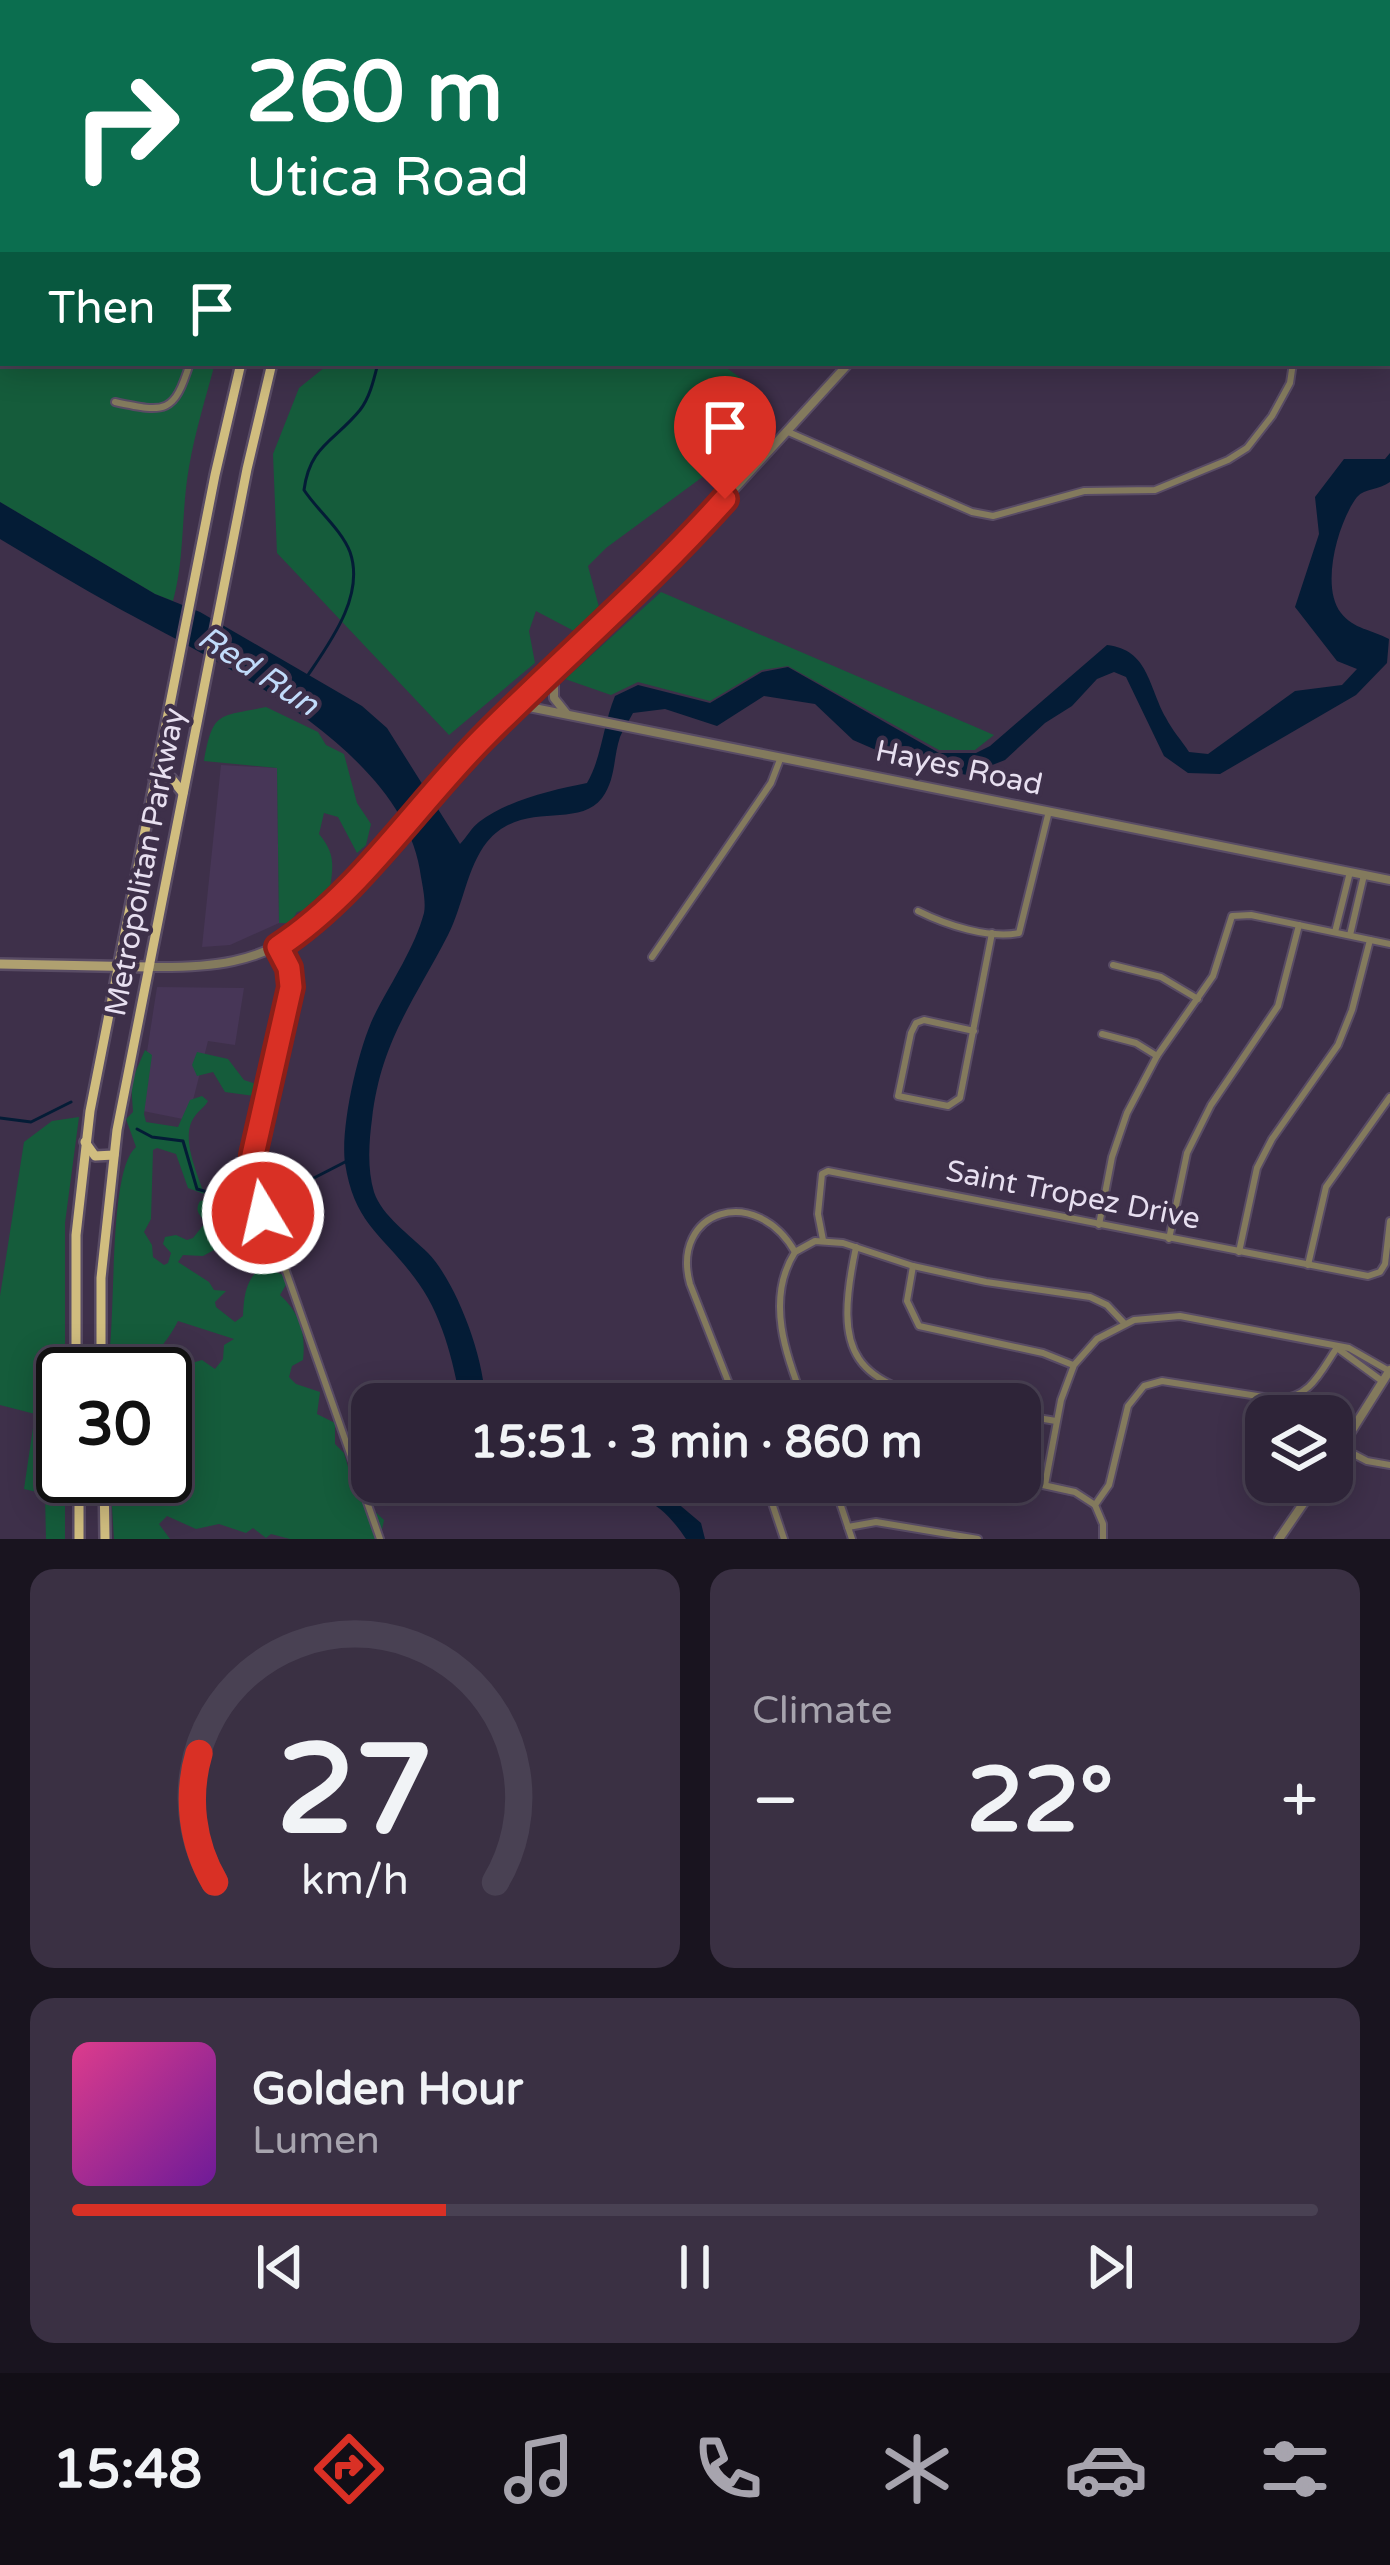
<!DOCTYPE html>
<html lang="en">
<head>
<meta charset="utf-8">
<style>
  :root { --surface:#2e2438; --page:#3a3043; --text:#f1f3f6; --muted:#a7a4ae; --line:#494153; --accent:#d93025 }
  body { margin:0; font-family:"Varela Round",sans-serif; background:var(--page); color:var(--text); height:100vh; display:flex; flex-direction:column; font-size:45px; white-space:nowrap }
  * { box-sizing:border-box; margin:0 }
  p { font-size:39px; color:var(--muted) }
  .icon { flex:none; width:66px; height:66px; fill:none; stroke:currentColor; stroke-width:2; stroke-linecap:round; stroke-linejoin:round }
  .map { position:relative; height:1539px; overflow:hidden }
  .details { display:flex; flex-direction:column; gap:30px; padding:30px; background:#19141f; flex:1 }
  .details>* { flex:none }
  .hud { position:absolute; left:0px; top:0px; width:1392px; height:366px; box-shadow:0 6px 30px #0003,0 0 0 3px var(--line); background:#0b6e4f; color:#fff; overflow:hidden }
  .buttons { position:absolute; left:1245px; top:1395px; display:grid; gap:24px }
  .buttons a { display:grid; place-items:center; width:108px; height:108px; border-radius:24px; background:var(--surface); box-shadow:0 6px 30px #0003,0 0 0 3px var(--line); font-size:60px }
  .speed { position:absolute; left:36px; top:1347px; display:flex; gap:24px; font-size:60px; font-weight:700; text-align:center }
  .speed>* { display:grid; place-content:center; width:156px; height:156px; border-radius:50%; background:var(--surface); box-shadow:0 6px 30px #0003,0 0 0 3px var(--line); line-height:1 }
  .speed .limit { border:6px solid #111; border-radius:18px; background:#fff; color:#111 }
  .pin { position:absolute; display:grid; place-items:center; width:102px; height:102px; color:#fff; margin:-123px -51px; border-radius:50% 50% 50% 0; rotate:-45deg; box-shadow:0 0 12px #0007 }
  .pin .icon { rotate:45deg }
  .me { position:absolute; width:132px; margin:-66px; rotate:351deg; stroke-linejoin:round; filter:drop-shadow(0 0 9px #0008) }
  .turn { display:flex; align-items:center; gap:42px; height:252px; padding:0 48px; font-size:54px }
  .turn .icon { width:156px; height:156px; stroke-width:2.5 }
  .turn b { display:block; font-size:84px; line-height:102px }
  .then { display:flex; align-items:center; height:114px; padding:0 48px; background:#0003; gap:24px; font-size:45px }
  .big { font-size:90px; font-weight:700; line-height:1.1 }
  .details .widget { flex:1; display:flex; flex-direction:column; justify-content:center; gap:18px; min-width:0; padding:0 42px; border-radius:24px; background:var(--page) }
  .details .dial { align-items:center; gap:0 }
  .dial svg { height:312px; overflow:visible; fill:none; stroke:var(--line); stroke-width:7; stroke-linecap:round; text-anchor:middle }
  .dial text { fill:var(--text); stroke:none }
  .song { display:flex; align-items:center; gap:36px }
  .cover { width:144px; height:144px; border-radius:18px; background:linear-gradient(135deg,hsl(330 70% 55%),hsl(280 70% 35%)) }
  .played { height:12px; border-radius:6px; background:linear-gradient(90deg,var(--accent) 30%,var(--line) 30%) }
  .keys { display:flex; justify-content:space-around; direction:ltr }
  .heat { display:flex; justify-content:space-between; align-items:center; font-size:66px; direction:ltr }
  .details .tiles { flex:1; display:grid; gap:30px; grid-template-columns:1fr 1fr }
  .widget:last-child { grid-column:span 2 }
  .trip { position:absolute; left:351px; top:1383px; width:690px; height:120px; border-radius:24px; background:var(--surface); box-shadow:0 6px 30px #0003,0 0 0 3px var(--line); font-weight:700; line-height:120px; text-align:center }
  .tab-bar { display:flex; height:192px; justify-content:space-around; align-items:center; background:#120e16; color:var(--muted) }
  .tab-bar .icon { width:84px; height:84px }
  .tab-bar .active { color:var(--accent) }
  .tab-bar b { font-size:54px; color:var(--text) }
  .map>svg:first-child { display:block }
  .built { fill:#473657 }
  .green { fill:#155c3b }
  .water { fill:#041c36 }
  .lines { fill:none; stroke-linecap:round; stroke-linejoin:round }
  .stream { stroke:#041c36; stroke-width:3 }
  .minor-casing { stroke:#594c65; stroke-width:10 }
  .tertiary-casing { stroke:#594c65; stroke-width:12 }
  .secondary-casing { stroke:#594c65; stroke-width:14 }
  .primary-casing { stroke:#594c65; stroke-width:14 }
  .minor { stroke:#837a5d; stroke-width:6 }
  .tertiary { stroke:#837a5d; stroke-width:8 }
  .secondary { stroke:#afa070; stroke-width:9 }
  .primary { stroke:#d0bd7f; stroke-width:9 }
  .route-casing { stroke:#8d1f18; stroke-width:30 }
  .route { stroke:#d93025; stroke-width:21 }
  .labels { text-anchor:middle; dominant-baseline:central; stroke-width:9; stroke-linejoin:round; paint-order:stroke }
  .street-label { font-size:30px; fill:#e7dff0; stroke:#3e304a }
  .water-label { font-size:33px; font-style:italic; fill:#c1dbfa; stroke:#3e304a }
</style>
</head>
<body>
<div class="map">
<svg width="1390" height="1539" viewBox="0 0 1390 1539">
  <rect width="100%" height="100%" fill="#3e304a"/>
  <g class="built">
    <path d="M 221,765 L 277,768 L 279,923 L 230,945 L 202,947 Z"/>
    <path d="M 157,987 L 244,988 L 235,1045 L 208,1041 L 188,1120 L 138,1110 Z"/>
  </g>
  <g class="green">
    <path d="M 0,0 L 330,0 L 3,3 L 3,363 L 215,363 C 206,397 195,432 189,467 C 181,512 185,558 173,601 L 155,594 L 0,502 Z"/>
    <path d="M 330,363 L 720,363 L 750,385 L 746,445 L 606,548 L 588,566 L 599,607 L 574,631 L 536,611 L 529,631 L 535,663 L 449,735 L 277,553 L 273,454 L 299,388 Z"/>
    <path d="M 661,592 L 994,735 L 975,750 L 939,750 L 788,666 L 762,670 L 710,701 L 638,682 L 611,695 L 565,679 Z"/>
    <path d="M 266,707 L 318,732 L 326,745 L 344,754 L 357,803 L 371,824 L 366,845 L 357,853 L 338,817 L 324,813 L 319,834 C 334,852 334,863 330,888 L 316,899 L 313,908 L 297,912 L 290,923 L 279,923 L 277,768 L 204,761 C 213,710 219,717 266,707 Z"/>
    <path d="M 145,1050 L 152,1055 L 144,1114 L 146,1122 L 178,1127 L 190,1100 L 202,1096 L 208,1101 C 205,1107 199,1110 195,1116 C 179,1136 198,1174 204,1194 L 188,1188 L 176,1154 L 157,1148 L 153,1150 L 151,1219 L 144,1232 L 152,1245 L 153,1257 L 164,1265 L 168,1263 L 171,1253 L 163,1244 L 165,1237 L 176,1235 L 187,1240 L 193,1238 L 205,1223 C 200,1214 194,1212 200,1201 L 205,1200 L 215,1226 L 232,1230 L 232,1240 L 203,1256 L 183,1255 L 178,1262 L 209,1282 L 214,1290 L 226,1291 L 215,1302 L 216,1307 L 235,1322 L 243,1316 C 244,1294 246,1273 270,1263 L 274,1271 L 285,1276 L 287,1283 L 280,1295 C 300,1313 306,1334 303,1360 L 292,1366 L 289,1377 L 296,1384 L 320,1392 L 317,1414 L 335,1423 L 335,1444 L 344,1453 L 352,1481 L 358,1484 L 370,1507 L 384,1520 L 380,1539 L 290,1539 L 271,1534 L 266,1538 L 253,1528 L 246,1533 L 219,1524 L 196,1529 L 167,1516 L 159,1524 L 170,1539 L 114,1539 L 110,1476 L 165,1476 L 165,1374 L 154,1374 L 202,1360 L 215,1369 L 223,1359 L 224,1345 L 234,1339 L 178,1321 C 169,1339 157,1352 144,1368 L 148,1374 L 106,1374 C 118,1329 106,1173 136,1147 L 126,1119 L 133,1112 L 131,1082 Z"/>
    <path d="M 197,1052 L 228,1059 L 244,1080 L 259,1085 L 261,1097 L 225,1092 L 213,1072 L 197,1076 L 192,1065 Z"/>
    <path d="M 79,1117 L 65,1223 L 65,1539 L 46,1539 L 45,1494 L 24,1489 L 35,1414 L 0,1405 L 0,1296 L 24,1142 L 52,1121 Z"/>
  </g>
  <g class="water">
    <path d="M 1390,453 L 1390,482 C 1379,490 1365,488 1357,497 C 1338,522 1320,587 1341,613 C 1353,629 1373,630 1389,639 L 1387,663 L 1356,695 L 1220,774 L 1188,773 L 1164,756 L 1126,677 L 1114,672 L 1097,679 L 1072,706 L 1045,723 L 1005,760 L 967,775 L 906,763 L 853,740 L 815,704 L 764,696 L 717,726 L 665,709 L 633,713 C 629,721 623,729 620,737 C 613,758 616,779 602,798 C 577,830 522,799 487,842 C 467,867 463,906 448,935 C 414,1001 381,1041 372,1119 C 369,1141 367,1169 374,1192 C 382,1216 410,1235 428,1253 C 457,1283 486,1362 485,1404 L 461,1404 C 453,1360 442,1313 414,1277 C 381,1233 354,1223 345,1163 C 340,1127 359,1044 376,1012 C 392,981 415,947 424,913 C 426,903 423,888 421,877 C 406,750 219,663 118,608 C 78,586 39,562 0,539 L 0,502 L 155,594 L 200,612 L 362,706 L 387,728 L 460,844 C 467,837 471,828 479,822 C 508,800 552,790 587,783 C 602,757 603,725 615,696 L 638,685 L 710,703 L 762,672 L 788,667 L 939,753 L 976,753 L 990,746 L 1107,645 C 1149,650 1148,686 1166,718 C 1172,730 1182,741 1189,752 L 1208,754 L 1295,691 L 1342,685 L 1357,669 L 1337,661 L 1295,607 L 1319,534 L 1315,497 L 1344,459 L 1385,459 Z"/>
    <path d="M 484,1482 L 511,1482 L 540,1493 L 581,1482 L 656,1485 L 701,1523 L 705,1539 L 686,1539 C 621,1439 552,1539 484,1482 Z"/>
  </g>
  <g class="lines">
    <g class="stream">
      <path d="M 575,3 L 576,0"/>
      <path d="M 308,675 C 331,641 365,595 350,552 C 341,529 317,510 304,490 C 310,445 334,442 360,410 C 370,397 374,379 378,363"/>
      <path d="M 0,1118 L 31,1122 L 71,1102"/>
      <path d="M 137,1129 L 152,1137 L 183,1141 L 197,1189 L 222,1196 L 248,1195"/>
      <path d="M 266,1194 L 310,1180 L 347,1161"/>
    </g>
    <g class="minor-casing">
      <g id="minor">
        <path d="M 82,0 L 84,3"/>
        <path d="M 310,3 L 311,0"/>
        <path d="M 844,3 L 846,0"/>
        <path d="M 1076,3 L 1078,0"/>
        <path d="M 115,402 C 166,413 174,414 190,363"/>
        <path d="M 786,431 L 972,512 L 993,516 L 1084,491 L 1155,490 L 1228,460 L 1247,448 L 1272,416 L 1290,383 L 1293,363"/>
        <path d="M 918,911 C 946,925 989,939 1019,933 L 1049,811"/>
        <path d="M 1335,932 L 1350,872"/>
        <path d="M 1350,935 L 1364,875"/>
        <path d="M 279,947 L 289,969 L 291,987 L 255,1143 L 254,1180 L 380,1539"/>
        <path d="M 652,957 L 771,783 L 781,757"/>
        <path d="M 1113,965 L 1161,977 L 1198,999"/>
        <path d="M 974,1031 L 924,1020 L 916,1023 L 911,1033 L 898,1096 L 948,1106 L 960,1098 L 992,933"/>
        <path d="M 1102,1034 L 1136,1043 L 1157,1056"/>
        <path d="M 1099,1225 L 1112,1157 L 1127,1113 L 1157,1056 L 1213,976 L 1232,916 L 1251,915 L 1390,944"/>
        <path d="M 1169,1239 L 1187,1153 L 1211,1105 L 1278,1006 L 1299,925"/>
        <path d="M 823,1240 L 818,1214 L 822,1174 L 828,1171 L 1368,1276 L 1380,1272 L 1385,1264 L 1390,1221"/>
        <path d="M 856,1247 C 833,1356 852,1384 961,1404"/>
        <path d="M 795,1252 L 815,1241 L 843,1243 L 913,1266 L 986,1282 L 1090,1297 L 1107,1305 L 1124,1323"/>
        <path d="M 795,1252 C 765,1299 786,1357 805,1404"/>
        <path d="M 1239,1252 L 1257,1168 L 1272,1139 L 1338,1045 L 1352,1010 L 1370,940"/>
        <path d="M 1308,1265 L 1326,1187 L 1390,1097"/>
        <path d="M 913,1266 L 907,1301 L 919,1326 L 1043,1353 L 1073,1365"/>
        <path d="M 1337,1348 L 1382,1381"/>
        <path d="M 737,1404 L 690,1284 C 670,1210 756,1183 795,1252"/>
        <path d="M 1020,1415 L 1056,1421"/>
        <path d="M 1342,1448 L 1367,1461 L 1390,1465"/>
        <path d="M 1020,1480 L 1075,1492 L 1095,1505"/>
        <path d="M 765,1482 L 784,1539"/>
        <path d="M 833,1482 L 852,1539"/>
        <path d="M 1045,1485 L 1061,1400 L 1074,1365 L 1097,1339 L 1134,1320 L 1180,1316 L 1349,1348 L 1389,1371"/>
        <path d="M 848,1527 L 876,1522 L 978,1539"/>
        <path d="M 1103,1539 L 1103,1524 L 1095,1505 L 1109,1485 L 1128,1406 L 1144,1386 L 1162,1381 L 1277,1399 C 1309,1399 1320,1373 1336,1349"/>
      </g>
    </g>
    <g class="tertiary-casing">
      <g id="tertiary">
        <path d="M 1171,3 L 1174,0"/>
        <path d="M 554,673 L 554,698 L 566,713"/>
        <path d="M 519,705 L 1390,880"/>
        <path d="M 149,967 C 209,968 260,964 309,926 L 478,743 L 695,532 L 849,363"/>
        <path d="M 1332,1462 L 1390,1370"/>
        <path d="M 1279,1539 L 1318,1482"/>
      </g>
    </g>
    <g class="secondary-casing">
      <path id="secondary" d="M 0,964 L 149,967"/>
    </g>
    <g class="primary-casing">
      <g id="primary">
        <path d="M 357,3 L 358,0"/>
        <path d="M 388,3 L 389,0"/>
        <path d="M 154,778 L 171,778 L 183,793"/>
        <path d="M 85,1142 L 95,1156 L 114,1155"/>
        <path d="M 76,1374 L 76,1235 L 90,1111 L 215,475 L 241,363"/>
        <path d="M 101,1374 L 101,1278 L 117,1130 L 247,469 L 272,363"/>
        <path d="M 79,1476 L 79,1539"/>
        <path d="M 104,1476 L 105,1539"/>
      </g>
    </g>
    <use href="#minor" class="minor"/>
    <use href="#tertiary" class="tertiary"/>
    <use href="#secondary" class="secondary"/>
    <use href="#primary" class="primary"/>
  </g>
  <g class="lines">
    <g class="route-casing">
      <path id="route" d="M 263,1213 L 254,1180 L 253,1155 L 291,987 L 289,968 L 278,947 C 357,896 417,804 484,737 C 564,657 650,583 725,499"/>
    </g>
    <use href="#route" class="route"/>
  </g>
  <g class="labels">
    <g class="street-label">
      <text transform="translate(959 768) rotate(12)">Hayes Road</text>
      <text transform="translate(145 862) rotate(-79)">Metropolitan Parkway</text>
      <text transform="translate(1073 1195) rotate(11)">Saint Tropez Drive</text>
    </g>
    <g class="water-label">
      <text transform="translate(258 671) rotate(33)">Red Run</text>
    </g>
  </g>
</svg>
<div class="buttons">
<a><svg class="icon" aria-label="layers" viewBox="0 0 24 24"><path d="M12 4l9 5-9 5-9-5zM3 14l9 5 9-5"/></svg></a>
</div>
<div class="speed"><div class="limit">30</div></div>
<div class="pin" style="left:725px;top:499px;background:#d93025"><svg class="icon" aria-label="arrive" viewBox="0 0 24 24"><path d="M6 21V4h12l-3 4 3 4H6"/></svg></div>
<svg class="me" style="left:263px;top:1213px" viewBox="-20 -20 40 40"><circle r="17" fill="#d93025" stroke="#fff" stroke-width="3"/><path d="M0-11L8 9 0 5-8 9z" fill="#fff"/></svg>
<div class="trip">15:51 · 3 min · 860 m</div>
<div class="hud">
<div class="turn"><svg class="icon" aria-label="right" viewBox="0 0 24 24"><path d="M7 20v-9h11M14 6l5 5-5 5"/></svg><div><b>260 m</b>Utica Road</div></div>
<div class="then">Then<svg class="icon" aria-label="arrive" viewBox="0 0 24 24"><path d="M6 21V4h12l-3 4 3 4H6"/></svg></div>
</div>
</div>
<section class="details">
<div class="tiles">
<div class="widget dial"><svg viewBox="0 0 100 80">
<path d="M14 69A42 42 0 1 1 86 69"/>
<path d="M14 69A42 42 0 0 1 10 36" stroke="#d93025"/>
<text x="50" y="56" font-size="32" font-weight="700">27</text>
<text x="50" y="72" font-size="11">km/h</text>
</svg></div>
<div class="widget"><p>Climate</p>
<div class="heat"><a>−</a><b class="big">22°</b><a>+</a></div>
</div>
<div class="widget">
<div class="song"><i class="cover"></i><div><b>Golden Hour</b><p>Lumen</p></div></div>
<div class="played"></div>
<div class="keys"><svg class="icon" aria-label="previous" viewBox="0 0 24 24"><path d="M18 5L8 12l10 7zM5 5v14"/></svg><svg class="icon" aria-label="pause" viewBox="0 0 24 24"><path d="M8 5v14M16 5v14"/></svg><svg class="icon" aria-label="next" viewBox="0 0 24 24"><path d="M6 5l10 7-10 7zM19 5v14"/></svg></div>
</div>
</div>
</section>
<nav class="tab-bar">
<b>15:48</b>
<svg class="icon active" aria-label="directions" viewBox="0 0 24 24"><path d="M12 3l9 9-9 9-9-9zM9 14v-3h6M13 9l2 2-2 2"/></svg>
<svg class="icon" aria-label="music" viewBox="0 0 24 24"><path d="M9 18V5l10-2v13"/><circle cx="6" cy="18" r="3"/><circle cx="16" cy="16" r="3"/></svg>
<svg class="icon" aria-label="phone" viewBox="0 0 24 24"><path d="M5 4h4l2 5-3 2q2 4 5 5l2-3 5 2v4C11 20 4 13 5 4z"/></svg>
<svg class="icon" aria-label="climate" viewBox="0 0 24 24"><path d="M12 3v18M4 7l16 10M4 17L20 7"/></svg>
<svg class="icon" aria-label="car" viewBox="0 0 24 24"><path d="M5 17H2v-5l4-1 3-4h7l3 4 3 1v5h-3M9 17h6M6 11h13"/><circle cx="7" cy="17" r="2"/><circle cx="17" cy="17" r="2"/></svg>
<svg class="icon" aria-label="filters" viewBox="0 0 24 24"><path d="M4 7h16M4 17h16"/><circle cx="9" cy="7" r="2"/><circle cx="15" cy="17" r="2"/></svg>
</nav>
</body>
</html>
